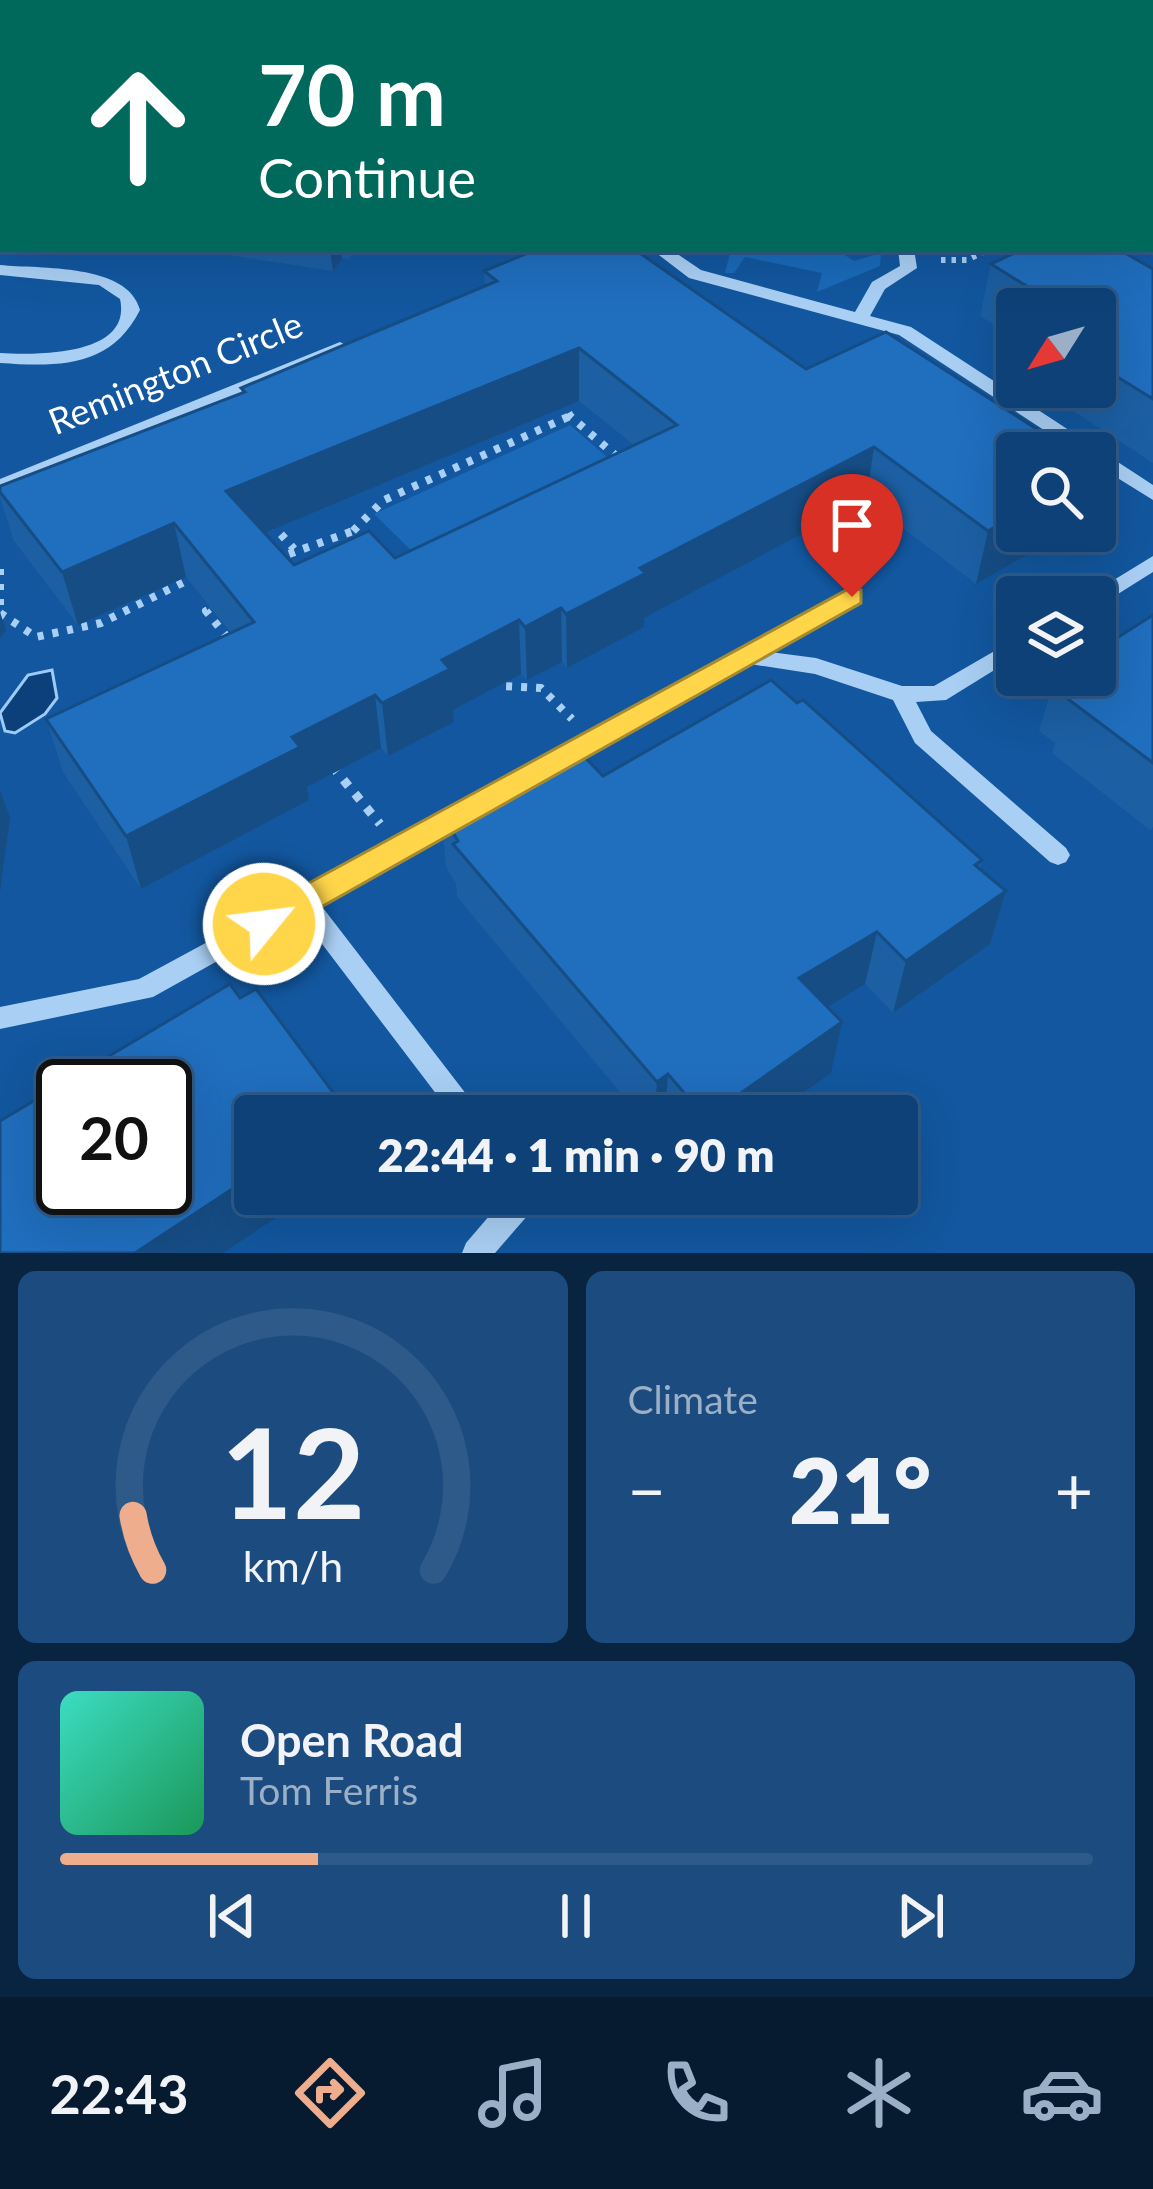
<!DOCTYPE html>
<html lang="en">
<head>
<meta charset="utf-8">
<style>
  :root { --surface:#0e4177; --page:#1c4c7f; --text:#f1f3f6; --muted:#9bafc6; --line:#2e5a89; --accent:#eead8d }
  body { margin:0; font-family:Lato,sans-serif; background:var(--page); color:var(--text); height:100vh; display:flex; flex-direction:column; font-size:45px; white-space:nowrap }
  * { box-sizing:border-box; margin:0 }
  p { font-size:39px; color:var(--muted) }
  .icon { flex:none; width:66px; height:66px; fill:none; stroke:currentColor; stroke-width:2; stroke-linecap:round; stroke-linejoin:round }
  .map { position:relative; height:1253px; overflow:hidden }
  .panel { display:flex; flex-direction:column; gap:18px; padding:18px; background:#082441; flex:1 }
  .panel>* { flex:none }
  .top-card { position:absolute; left:0px; top:0px; width:1155px; height:252px; box-shadow:0 12px 48px #0002,0 0 0 3px var(--line); background:#00695c; color:#fff; overflow:hidden }
  .needle { width:78px; rotate:233deg }
  .tools { position:absolute; left:996px; top:288px; display:grid; gap:24px }
  .tools a { display:grid; place-items:center; width:120px; height:120px; border-radius:12px; background:var(--surface); box-shadow:0 12px 48px #0002,0 0 0 3px var(--line); font-size:60px }
  .speed { position:absolute; left:36px; top:1059px; display:flex; gap:24px; font-size:60px; font-weight:700; text-align:center }
  .speed>* { display:grid; place-content:center; width:156px; height:156px; border-radius:50%; background:var(--surface); box-shadow:0 12px 48px #0002,0 0 0 3px var(--line); line-height:1 }
  .speed .limit { border:6px solid #111; border-radius:18px; background:#fff; color:#111 }
  .pin { position:absolute; display:grid; place-items:center; width:102px; height:102px; color:#fff; margin:-123px -51px; border-radius:50% 50% 50% 0; rotate:-45deg; box-shadow:0 0 12px #0007 }
  .pin .icon { rotate:45deg }
  .me { position:absolute; width:132px; margin:-66px; rotate:61deg; stroke-linejoin:round; filter:drop-shadow(0 0 9px #0008) }
  .turn { display:flex; align-items:center; gap:42px; height:252px; padding:0 60px; font-size:54px }
  .turn .icon { width:156px; height:156px; stroke-width:2.5 }
  .turn b { display:block; font-size:84px; line-height:102px }
  .big { font-size:90px; font-weight:800; line-height:1.1 }
  .panel .widget { flex:1; display:flex; flex-direction:column; justify-content:center; gap:18px; min-width:0; padding:0 42px; border-radius:18px; background:var(--page) }
  .panel .dial { align-items:center; gap:0 }
  .dial svg { height:312px; overflow:visible; fill:none; stroke:var(--line); stroke-width:7; stroke-linecap:round; text-anchor:middle }
  .dial text { fill:var(--text); stroke:none }
  .song { display:flex; align-items:center; gap:36px }
  .cover { width:144px; height:144px; border-radius:18px; background:linear-gradient(135deg,hsl(170 70% 55%),hsl(150 70% 35%)) }
  .played { height:12px; border-radius:6px; background:linear-gradient(90deg,var(--accent) 25%,var(--line) 25%) }
  .keys { display:flex; justify-content:space-around; direction:ltr }
  .heat { display:flex; justify-content:space-between; align-items:center; font-size:66px; direction:ltr }
  .panel .tiles { flex:1; display:grid; gap:18px; grid-template-columns:1fr 1fr }
  .widget:last-child { grid-column:span 2 }
  .trip { position:absolute; left:234px; top:1095px; width:684px; height:120px; border-radius:12px; background:var(--surface); box-shadow:0 12px 48px #0002,0 0 0 3px var(--line); font-weight:800; line-height:120px; text-align:center }
  .tab-bar { display:flex; height:192px; justify-content:space-around; align-items:center; background:#061a30; color:var(--muted) }
  .tab-bar .icon { width:84px; height:84px }
  .tab-bar .current { color:var(--accent) }
  .tab-bar b { font-size:54px; color:var(--text) }
  .map>svg:first-child { display:block }
  .green { fill:#1a6ab9 }
  .water { fill:#0b407b; stroke:#9ccbf7; stroke-width:3 }
  .lines { fill:none; stroke-linecap:round; stroke-linejoin:round }
  .path-far2 { stroke:#a9cff4; stroke-width:6; stroke-dasharray:4.5 6; stroke-linecap:butt }
  .path-far1 { stroke:#a9cff4; stroke-width:8; stroke-dasharray:6 9; stroke-linecap:butt }
  .path { stroke:#a9cff4; stroke-width:9; stroke-dasharray:8 10; stroke-linecap:butt }
  .minor { fill:#a9cff4; fill-rule:evenodd }
  .wall { fill:#1c5fa3; fill-rule:evenodd }
  .shaded-wall { fill:#164d85 }
  .building { fill:#206ebe; stroke:#164d85; stroke-width:3; fill-rule:evenodd }
  .route { fill:#ffd54a; stroke:#a68a30; stroke-width:3 }
  .labels { text-anchor:middle; dominant-baseline:central; stroke-width:12; stroke-linejoin:round; paint-order:stroke }
  .street-label { font-size:36px; fill:#fff; stroke:#12579f }
</style>
</head>
<body>
<div class="map">
<svg width="1153" height="1253" viewBox="0 0 1153 1253">
  <rect width="100%" height="100%" fill="#12579f"/>
  <g class="green">
    <path d="M 731,249 L 836,249 L 854,261 L 881,253 L 880,266 L 817,292 L 822,273 L 745,257 L 734,273 L 725,273 Z"/>
    <path d="M 570,425 L 631,478 L 434,573 L 374,514 Z"/>
  </g>
  <path class="water" d="M 52,670 L 57,698 L 45,714 L 15,733 L 5,731 L 0,713 L 28,675 Z"/>
  <g class="lines">
    <g class="path-far2">
      <path d="M 1141,249 L 1153,251"/>
      <path d="M 941,260 L 967,260 L 989,249"/>
    </g>
    <g class="path-far1">
      <path d="M 561,400 L 570,416 L 622,461"/>
      <path d="M 271,523 L 294,549"/>
      <path d="M 353,531 L 384,500 L 570,416"/>
      <path d="M 275,559 L 353,531 L 363,543"/>
      <path d="M 0,569 L 0,606"/>
      <path d="M 212,603 L 216,607 L 206,611 L 232,643"/>
      <path d="M 0,613 L 36,637 L 101,623 L 192,578"/>
      <path d="M 494,679 L 501,686 L 541,688 L 572,719"/>
    </g>
    <path class="path" d="M 332,766 L 380,824"/>
    <g class="minor">
      <path d="M 576,0 L 592,0 L 595,3 L 579,3 Z"/>
      <path d="M 1029,0 L 1048,0 L 1045,3 L 1026,3 Z"/>
      <path d="M 651,249 L 670,249 L 701,270 L 855,312 L 872,282 L 900,266 L 898,249 L 914,249 L 917,268 L 885,289 L 870,316 L 911,327 L 1153,485 L 1153,500 L 1095,464 L 1095,453 L 1079,453 L 899,335 L 689,278 Z"/>
      <path d="M 0,265 C 40,269 128,263 140,310 C 111,368 58,367 0,363 L 0,353 C 34,355 133,357 120,299 L 99,285 L 0,275 Z"/>
      <path d="M 340,342 L 349,347 L 346,351 L 0,492 L 0,479 Z"/>
      <path d="M 1153,556 L 1153,572 L 1102,604 L 1095,606 L 1095,597 L 1086,597 Z"/>
      <path d="M 852,590 L 859,592 L 862,597 L 859,602 L 770,652 L 816,658 L 902,686 L 934,686 L 1017,638 L 1017,656 L 946,700 L 916,702 L 931,731 L 1066,848 L 1070,855 L 1066,862 L 1058,865 L 1050,862 L 915,743 L 893,700 L 815,674 L 750,664 L 560,770 L 544,770 L 541,764 L 544,758 Z"/>
      <path d="M 467,802 L 475,805 L 479,811 L 475,817 L 320,904 L 483,1116 L 453,1116 L 300,915 L 153,997 L 0,1029 L 0,1007 L 139,979 Z"/>
      <path d="M 508,1194 L 537,1194 L 539,1198 L 535,1207 L 495,1253 L 462,1253 L 466,1243 Z"/>
    </g>
  </g>
  <g class="wall">
    <path d="M 0,0 L 3,3 L 3,61 L 0,60 Z"/>
    <path d="M 380,0 L 501,0 L 501,3 L 385,3 Z"/>
    <path d="M 664,0 L 893,0 L 893,3 L 669,3 Z"/>
    <path d="M 1153,0 L 1153,152 L 1152,152 Z"/>
    <rect x="0" y="108" width="3" height="104"/>
    <path d="M 189,249 L 356,249 L 349,259 L 342,258 L 333,271 Z"/>
    <path d="M 991,264 L 1153,269 L 1153,463 L 1066,406 L 1071,387 L 1095,387 L 1095,309 L 1017,309 L 1017,339 L 980,316 Z"/>
    <path d="M 484,271 L 1074,453 L 976,584 L 866,500 L 644,618 L 644,627 L 567,668 L 562,662 L 527,680 L 521,674 L 453,710 L 454,722 L 388,756 L 381,748 L 307,787 L 309,800 L 141,889 L 63,772 L 46,719 L 231,633 L 186,577 L 78,625 L 14,541 L 0,498 L 0,486 L 242,393 L 241,388 L 485,286 ZM 579,401 L 634,445 L 395,558 L 294,565 L 264,533 Z"/>
    <path d="M 1153,615 L 1153,827 L 1150,830 L 1052,753 L 1055,743 L 1039,731 L 1055,677 Z"/>
    <path d="M 603,776 L 982,860 L 980,868 L 1006,891 L 990,944 L 893,1013 L 865,984 L 827,1007 L 831,1073 L 771,1116 L 640,1116 L 457,897 L 456,884 L 446,867 L 441,813 Z"/>
  </g>
  <g class="shaded-wall">
    <rect x="429" y="0" width="72" height="3"/>
    <path d="M 819,0 L 893,0 L 893,3 L 811,3 Z"/>
    <path d="M 330,249 L 341,249 L 342,258 L 333,271 Z"/>
    <path d="M 579,348 L 579,401 L 236,545 L 226,491 Z"/>
    <path d="M 874,447 L 866,500 L 644,618 L 644,627 L 567,668 L 566,614 L 640,568 Z"/>
    <path d="M 1017,514 L 1017,531 L 1068,531 L 976,584 L 988,531 Z"/>
    <path d="M 174,523 L 186,577 L 78,625 L 62,572 Z"/>
    <path d="M 561,608 L 562,662 L 527,680 L 525,627 Z"/>
    <path d="M 0,612 L 6,630 L 0,638 Z"/>
    <path d="M 519,620 L 521,674 L 453,710 L 454,722 L 388,756 L 382,703 L 442,660 Z"/>
    <path d="M 375,695 L 381,748 L 307,787 L 309,800 L 141,889 L 126,836 L 292,737 Z"/>
    <path d="M 0,791 L 10,817 L 0,892 Z"/>
    <path d="M 1006,891 L 990,944 L 893,1013 L 906,961 Z"/>
    <path d="M 877,932 L 865,984 L 790,1030 L 799,978 Z"/>
    <path d="M 842,1022 L 831,1073 L 771,1116 L 708,1116 Z"/>
    <path d="M 668,1074 L 665,1116 L 654,1116 L 657,1082 Z"/>
    <path d="M 338,1099 L 341,1116 L 318,1116 L 317,1112 Z"/>
    <path d="M 255,1174 L 255,1194 L 311,1194 L 223,1253 L 135,1253 Z"/>
  </g>
  <g class="building">
    <path d="M 0,0 L 246,0 L 265,3 L 3,3 L 3,15 L 0,15 Z"/>
    <path d="M 748,0 L 819,0 L 811,3 L 753,3 Z"/>
    <path d="M 1143,0 L 1153,0 L 1153,96 L 1152,3 L 1135,3 Z"/>
    <path d="M 0,108 L 3,108 L 3,163 L 0,162 Z"/>
    <path d="M 538,249 L 634,249 L 806,369 L 886,332 L 1074,453 L 1017,453 L 1017,514 L 988,531 L 874,447 L 640,568 L 646,573 L 566,614 L 561,608 L 525,627 L 519,620 L 442,660 L 450,669 L 382,703 L 375,695 L 292,737 L 300,747 L 126,836 L 46,719 L 254,622 L 174,523 L 62,572 L 0,492 L 0,486 L 245,392 L 241,388 L 497,281 L 484,271 ZM 579,348 L 677,425 L 395,558 L 369,531 L 294,565 L 226,491 Z"/>
    <path d="M 1023,249 L 1118,249 L 1153,269 L 1153,399 L 1095,363 L 1095,345 L 1105,340 L 1097,336 L 1102,333 L 1095,329 L 1095,309 L 1064,309 L 991,264 Z"/>
    <path d="M 1153,615 L 1153,763 L 1068,699 L 1076,694 L 1055,677 L 1058,675 L 1095,675 L 1095,652 Z"/>
    <path d="M 771,680 L 797,703 L 803,700 L 982,860 L 975,865 L 1006,891 L 906,961 L 877,932 L 799,978 L 842,1022 L 708,1116 L 704,1116 L 668,1074 L 657,1082 L 453,844 L 458,841 L 441,813 L 570,742 L 603,776 Z"/>
    <path d="M 230,984 L 240,998 L 256,989 L 338,1099 L 317,1112 L 320,1116 L 255,1116 L 255,1174 L 135,1253 L 0,1253 L 0,1121 ZM 63,1086 L 165,1086 L 165,1188 L 63,1188 Z"/>
  </g>
  <path class="route" d="M 852,587 L 861,590 L 861,603 L 275,933 L 252,933 L 248,924 L 252,914 Z"/>
  <g class="labels">
    <g class="street-label">
      <text transform="translate(175 372) rotate(-22)">Remington Circle</text>
    </g>
  </g>
</svg>
<div class="tools">
<a><svg class="needle" viewBox="-14 -14 28 28"><path d="M0-13l5 13h-10z" fill="#e53935"/><path d="M0 13l5-13h-10z" fill="#9bafc6"/></svg></a>
<a><svg class="icon" aria-label="search" viewBox="0 0 24 24"><circle cx="10" cy="10" r="6"/><path d="M15 15l6 6"/></svg></a>
<a><svg class="icon" aria-label="layers" viewBox="0 0 24 24"><path d="M12 4l9 5-9 5-9-5zM3 14l9 5 9-5"/></svg></a>
</div>
<div class="speed"><div class="limit">20</div></div>
<div class="pin" style="left:852px;top:597px;background:#d93025"><svg class="icon" aria-label="arrive" viewBox="0 0 24 24"><path d="M6 21V4h12l-3 4 3 4H6"/></svg></div>
<svg class="me" style="left:264px;top:924px" viewBox="-20 -20 40 40"><circle r="17" fill="#ffd54a" stroke="#fff" stroke-width="3"/><path d="M0-11L8 9 0 5-8 9z" fill="#fff"/></svg>
<div class="trip">22:44 · 1 min · 90 m</div>
<div class="top-card">
<div class="turn"><svg class="icon" aria-label="ahead" viewBox="0 0 24 24"><path d="M12 20V5M6 11l6-6 6 6"/></svg><div><b>70 m</b>Continue</div></div>
</div>
</div>
<section class="panel">
<div class="tiles">
<div class="widget dial"><svg viewBox="0 0 100 80">
<path d="M14 69A42 42 0 1 1 86 69"/>
<path d="M14 69A42 42 0 0 1 9 55" stroke="#eead8d"/>
<text x="50" y="56" font-size="32" font-weight="700">12</text>
<text x="50" y="72" font-size="11">km/h</text>
</svg></div>
<div class="widget"><p>Climate</p>
<div class="heat"><a>−</a><b class="big">21°</b><a>+</a></div>
</div>
<div class="widget">
<div class="song"><i class="cover"></i><div><b>Open Road</b><p>Tom Ferris</p></div></div>
<div class="played"></div>
<div class="keys"><svg class="icon" aria-label="previous" viewBox="0 0 24 24"><path d="M18 5L8 12l10 7zM5 5v14"/></svg><svg class="icon" aria-label="pause" viewBox="0 0 24 24"><path d="M8 5v14M16 5v14"/></svg><svg class="icon" aria-label="next" viewBox="0 0 24 24"><path d="M6 5l10 7-10 7zM19 5v14"/></svg></div>
</div>
</div>
</section>
<nav class="tab-bar">
<b>22:43</b>
<svg class="icon current" aria-label="directions" viewBox="0 0 24 24"><path d="M12 3l9 9-9 9-9-9zM9 14v-3h6M13 9l2 2-2 2"/></svg>
<svg class="icon" aria-label="music" viewBox="0 0 24 24"><path d="M9 18V5l10-2v13"/><circle cx="6" cy="18" r="3"/><circle cx="16" cy="16" r="3"/></svg>
<svg class="icon" aria-label="phone" viewBox="0 0 24 24"><path d="M5 4h4l2 5-3 2q2 4 5 5l2-3 5 2v4C11 20 4 13 5 4z"/></svg>
<svg class="icon" aria-label="climate" viewBox="0 0 24 24"><path d="M12 3v18M4 7l16 10M4 17L20 7"/></svg>
<svg class="icon" aria-label="car" viewBox="0 0 24 24"><path d="M5 17H2v-5l4-1 3-4h7l3 4 3 1v5h-3M9 17h6M6 11h13"/><circle cx="7" cy="17" r="2"/><circle cx="17" cy="17" r="2"/></svg>
</nav>
</body>
</html>
